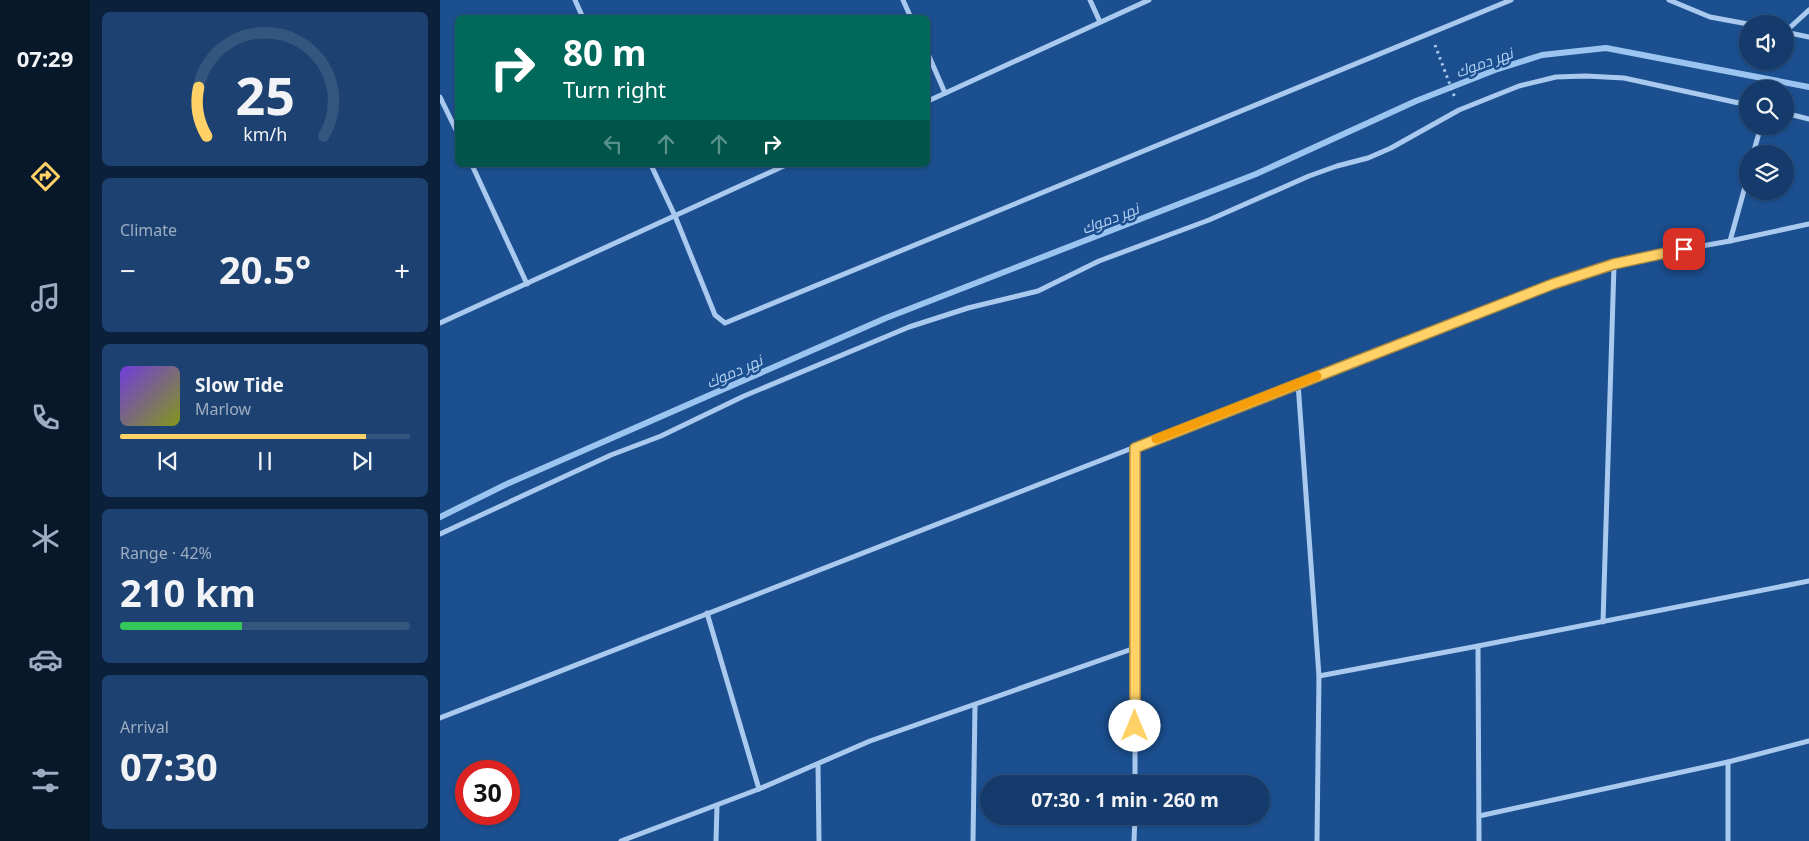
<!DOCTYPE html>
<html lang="en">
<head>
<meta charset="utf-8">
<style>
  :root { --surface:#143b6b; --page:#1d4271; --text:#f1f3f6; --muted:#9dadc1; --line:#33557e; --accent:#ffd166 }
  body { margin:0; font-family:"Noto Sans",Cairo,sans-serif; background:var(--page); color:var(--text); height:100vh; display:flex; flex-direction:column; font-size:19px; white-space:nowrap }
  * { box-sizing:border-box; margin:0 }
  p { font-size:16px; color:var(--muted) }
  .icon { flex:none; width:28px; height:28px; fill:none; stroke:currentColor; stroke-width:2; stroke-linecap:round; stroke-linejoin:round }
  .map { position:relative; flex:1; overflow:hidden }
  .side { display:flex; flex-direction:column; gap:12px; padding:12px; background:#0b203b; width:350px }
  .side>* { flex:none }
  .banner { position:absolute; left:15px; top:15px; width:475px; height:152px; border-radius:8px; box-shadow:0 1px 4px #0004,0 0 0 1px var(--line); background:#00695c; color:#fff; overflow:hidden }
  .controls { position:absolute; left:1299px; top:15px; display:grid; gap:10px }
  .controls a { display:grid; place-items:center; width:55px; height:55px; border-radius:50%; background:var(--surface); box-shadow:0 1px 4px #0004,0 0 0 1px var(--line); font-size:25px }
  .speed { position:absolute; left:15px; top:760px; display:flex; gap:10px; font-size:25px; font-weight:700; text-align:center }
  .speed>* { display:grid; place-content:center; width:65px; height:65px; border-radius:50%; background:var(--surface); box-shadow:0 1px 4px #0004,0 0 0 1px var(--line); line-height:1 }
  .speed .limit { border:8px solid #d22; background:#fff; color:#111 }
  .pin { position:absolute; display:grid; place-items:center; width:42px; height:42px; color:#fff; margin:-21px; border-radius:10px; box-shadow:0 2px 8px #0006 }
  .me { position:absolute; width:55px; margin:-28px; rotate:0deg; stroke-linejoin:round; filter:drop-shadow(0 0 4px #0008) }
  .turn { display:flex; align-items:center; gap:18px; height:105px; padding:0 25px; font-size:22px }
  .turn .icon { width:65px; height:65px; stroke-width:2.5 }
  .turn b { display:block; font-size:35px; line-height:42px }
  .lanes { display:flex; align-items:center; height:48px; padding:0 25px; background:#0003; justify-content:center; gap:25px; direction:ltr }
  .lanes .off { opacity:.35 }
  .big { font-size:38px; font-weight:700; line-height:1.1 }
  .side .card { flex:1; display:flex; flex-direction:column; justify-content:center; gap:8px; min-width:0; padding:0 18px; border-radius:8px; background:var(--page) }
  .side .dial { align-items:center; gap:0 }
  .dial svg { height:130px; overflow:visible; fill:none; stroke:var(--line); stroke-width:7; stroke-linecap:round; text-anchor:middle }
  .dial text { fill:var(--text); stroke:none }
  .song { display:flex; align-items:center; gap:15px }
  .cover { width:60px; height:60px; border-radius:8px; background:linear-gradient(135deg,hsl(260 70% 55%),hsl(70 70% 35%)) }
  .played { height:5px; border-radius:2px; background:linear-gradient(90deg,var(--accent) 85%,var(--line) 85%) }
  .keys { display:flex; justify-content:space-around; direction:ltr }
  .heat { display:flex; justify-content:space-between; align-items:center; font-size:28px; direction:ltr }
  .charge { height:8px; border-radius:4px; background:linear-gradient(90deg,#34c759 42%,var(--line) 0) }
  .trip { position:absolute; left:540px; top:775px; width:290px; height:50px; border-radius:25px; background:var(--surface); box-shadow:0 1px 4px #0004,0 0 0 1px var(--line); font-weight:700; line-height:50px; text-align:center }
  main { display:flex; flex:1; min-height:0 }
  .menu { display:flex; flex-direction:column; width:90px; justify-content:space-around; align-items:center; background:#08182b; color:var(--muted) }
  .menu .icon { width:35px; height:35px }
  .menu .active { color:var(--accent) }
  .menu b { font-size:22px; color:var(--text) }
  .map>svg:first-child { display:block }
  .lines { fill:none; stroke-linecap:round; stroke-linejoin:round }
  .stream { stroke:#9cc4f0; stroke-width:6 }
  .path { stroke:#a9c9ee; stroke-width:3; stroke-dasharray:2.5 4; stroke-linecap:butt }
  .minor { stroke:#a9c9ee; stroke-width:5 }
  .route-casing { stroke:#a68842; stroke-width:12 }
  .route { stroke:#ffd166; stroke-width:9 }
  .slow { stroke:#f59e0b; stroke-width:9 }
  .labels { text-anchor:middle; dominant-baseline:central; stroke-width:5; stroke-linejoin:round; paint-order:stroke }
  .water-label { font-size:15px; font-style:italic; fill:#b5d3f5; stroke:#1b4f8f }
</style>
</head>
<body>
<main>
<nav class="menu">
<b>07:29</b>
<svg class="icon active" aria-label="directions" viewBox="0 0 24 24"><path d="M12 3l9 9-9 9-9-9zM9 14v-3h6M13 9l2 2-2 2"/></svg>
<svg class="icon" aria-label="music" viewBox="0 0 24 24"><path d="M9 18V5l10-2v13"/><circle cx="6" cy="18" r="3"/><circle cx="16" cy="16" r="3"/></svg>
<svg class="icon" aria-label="phone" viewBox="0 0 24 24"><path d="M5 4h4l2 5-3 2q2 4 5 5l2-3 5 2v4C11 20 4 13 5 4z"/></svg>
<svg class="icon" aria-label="climate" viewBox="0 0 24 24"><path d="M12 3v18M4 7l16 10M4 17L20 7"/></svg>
<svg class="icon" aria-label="car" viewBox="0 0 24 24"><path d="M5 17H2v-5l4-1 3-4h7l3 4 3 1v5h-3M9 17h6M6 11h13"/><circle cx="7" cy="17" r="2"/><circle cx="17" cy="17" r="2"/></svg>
<svg class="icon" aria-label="filters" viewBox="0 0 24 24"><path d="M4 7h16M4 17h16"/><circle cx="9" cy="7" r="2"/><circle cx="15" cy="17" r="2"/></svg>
</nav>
<section class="side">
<div class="card dial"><svg viewBox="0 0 100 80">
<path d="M14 69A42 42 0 1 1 86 69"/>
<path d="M14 69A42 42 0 0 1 9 39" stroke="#ffd166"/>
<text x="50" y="56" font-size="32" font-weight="700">25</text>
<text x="50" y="72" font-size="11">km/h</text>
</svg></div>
<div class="card"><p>Climate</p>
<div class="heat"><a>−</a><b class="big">20.5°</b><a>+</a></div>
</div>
<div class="card">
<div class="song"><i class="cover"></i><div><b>Slow Tide</b><p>Marlow</p></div></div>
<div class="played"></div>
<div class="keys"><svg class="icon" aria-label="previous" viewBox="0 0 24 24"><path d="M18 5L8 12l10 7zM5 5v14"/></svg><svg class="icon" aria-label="pause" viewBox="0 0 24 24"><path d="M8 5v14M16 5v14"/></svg><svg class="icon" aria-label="next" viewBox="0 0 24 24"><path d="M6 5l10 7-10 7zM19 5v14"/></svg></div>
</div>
<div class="card"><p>Range · 42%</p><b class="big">210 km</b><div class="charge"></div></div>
<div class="card"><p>Arrival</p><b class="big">07:30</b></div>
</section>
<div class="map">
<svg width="1369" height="841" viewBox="0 0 1369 841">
  <rect width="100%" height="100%" fill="#1b4f8f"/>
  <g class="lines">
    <path class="stream" d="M 0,517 L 69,483 L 446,318 L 816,174 L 976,101 L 1055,70 L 1102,55 L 1166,48 L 1369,87"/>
    <path class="path" d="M 995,45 L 1015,98"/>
    <g class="minor">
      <path d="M 135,0 L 143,18"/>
      <path d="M 463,0 L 471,18"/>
      <path d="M 650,0 L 660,22"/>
      <path d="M 1229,0 L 1270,17 L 1308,24"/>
      <path d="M 1345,32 L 1369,10"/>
      <path d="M 1345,32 L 1369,37"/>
      <path d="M 488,54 L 505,93"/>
      <path d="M 0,97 L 18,134"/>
      <path d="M 488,101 L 709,0"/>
      <path d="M 1345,113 L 1369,119"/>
      <path d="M 1313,154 L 1321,126"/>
      <path d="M 32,165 L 87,284"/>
      <path d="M 211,165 L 235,216 L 275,315 L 285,323 L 1071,0"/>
      <path d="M 1290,241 L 1308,176"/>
      <path d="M 0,323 L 346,165"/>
      <path d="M 858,383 L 879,676 L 877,841"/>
      <path d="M 0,534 L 171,455 L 221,436 L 304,396 L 469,327 L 528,308 L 598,291 L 659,261 L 769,220 L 869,176 L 897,166 L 928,158 L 951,148 L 1019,110 L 1079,86 L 1116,77 L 1146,76 L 1184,78 L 1308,105"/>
      <path d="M 267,613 L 319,789"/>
      <path d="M 1163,622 L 1174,265"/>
      <path d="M 1038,646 L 1039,841"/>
      <path d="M 879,676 L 1038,646 L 1369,581"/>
      <path d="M 0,718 L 1113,284 L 1174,265 L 1228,252 L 1290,241 L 1369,224"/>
      <path d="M 1288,762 L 1288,841"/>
      <path d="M 378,765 L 379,841"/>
      <path d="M 695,784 L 695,448"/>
      <path d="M 1039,816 L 1288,762 L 1369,741"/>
      <path d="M 181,841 L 319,789 L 430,741 L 695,648"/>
      <path d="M 276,841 L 277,806"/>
      <path d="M 533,841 L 535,705"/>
      <path d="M 694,841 L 695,816"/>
    </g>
  </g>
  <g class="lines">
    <g class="route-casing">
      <path id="route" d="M 695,726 L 695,448 L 1113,284 L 1174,264 L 1244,249"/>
    </g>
    <use href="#route" class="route"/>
    <path class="slow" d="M 716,439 L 877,376"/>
  </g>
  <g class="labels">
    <g class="water-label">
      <text transform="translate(1044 62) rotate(-20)">نهر دموك</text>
      <text transform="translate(670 218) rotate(-21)">نهر دموك</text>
      <text transform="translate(294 371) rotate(-24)">نهر دموك</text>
    </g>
  </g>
</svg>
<div class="controls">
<a><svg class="icon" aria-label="sound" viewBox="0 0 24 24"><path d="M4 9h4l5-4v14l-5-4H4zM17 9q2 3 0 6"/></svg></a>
<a><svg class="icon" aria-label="search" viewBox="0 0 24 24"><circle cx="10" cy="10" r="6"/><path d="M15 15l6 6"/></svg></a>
<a><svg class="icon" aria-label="layers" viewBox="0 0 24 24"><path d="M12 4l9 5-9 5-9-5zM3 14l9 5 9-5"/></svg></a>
</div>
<div class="speed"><div class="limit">30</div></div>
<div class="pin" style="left:1244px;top:249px;background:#d93025"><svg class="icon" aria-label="arrive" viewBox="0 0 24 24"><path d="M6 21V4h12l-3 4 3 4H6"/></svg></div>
<svg class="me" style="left:695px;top:726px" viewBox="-20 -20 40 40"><circle r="19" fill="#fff"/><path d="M0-13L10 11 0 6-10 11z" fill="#ffd166"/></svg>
<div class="trip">07:30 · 1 min · 260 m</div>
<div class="banner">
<div class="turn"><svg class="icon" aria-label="right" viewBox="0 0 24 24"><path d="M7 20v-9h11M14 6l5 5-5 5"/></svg><div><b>80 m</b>Turn right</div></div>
<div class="lanes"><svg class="icon off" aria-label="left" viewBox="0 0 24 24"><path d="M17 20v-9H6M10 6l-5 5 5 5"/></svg><svg class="icon off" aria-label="ahead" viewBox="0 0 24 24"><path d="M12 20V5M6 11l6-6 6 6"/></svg><svg class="icon off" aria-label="ahead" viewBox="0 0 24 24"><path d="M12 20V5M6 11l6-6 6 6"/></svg><svg class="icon" aria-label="right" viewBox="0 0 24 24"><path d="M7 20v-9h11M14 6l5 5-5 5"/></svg></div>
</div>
</div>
</main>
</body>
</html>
